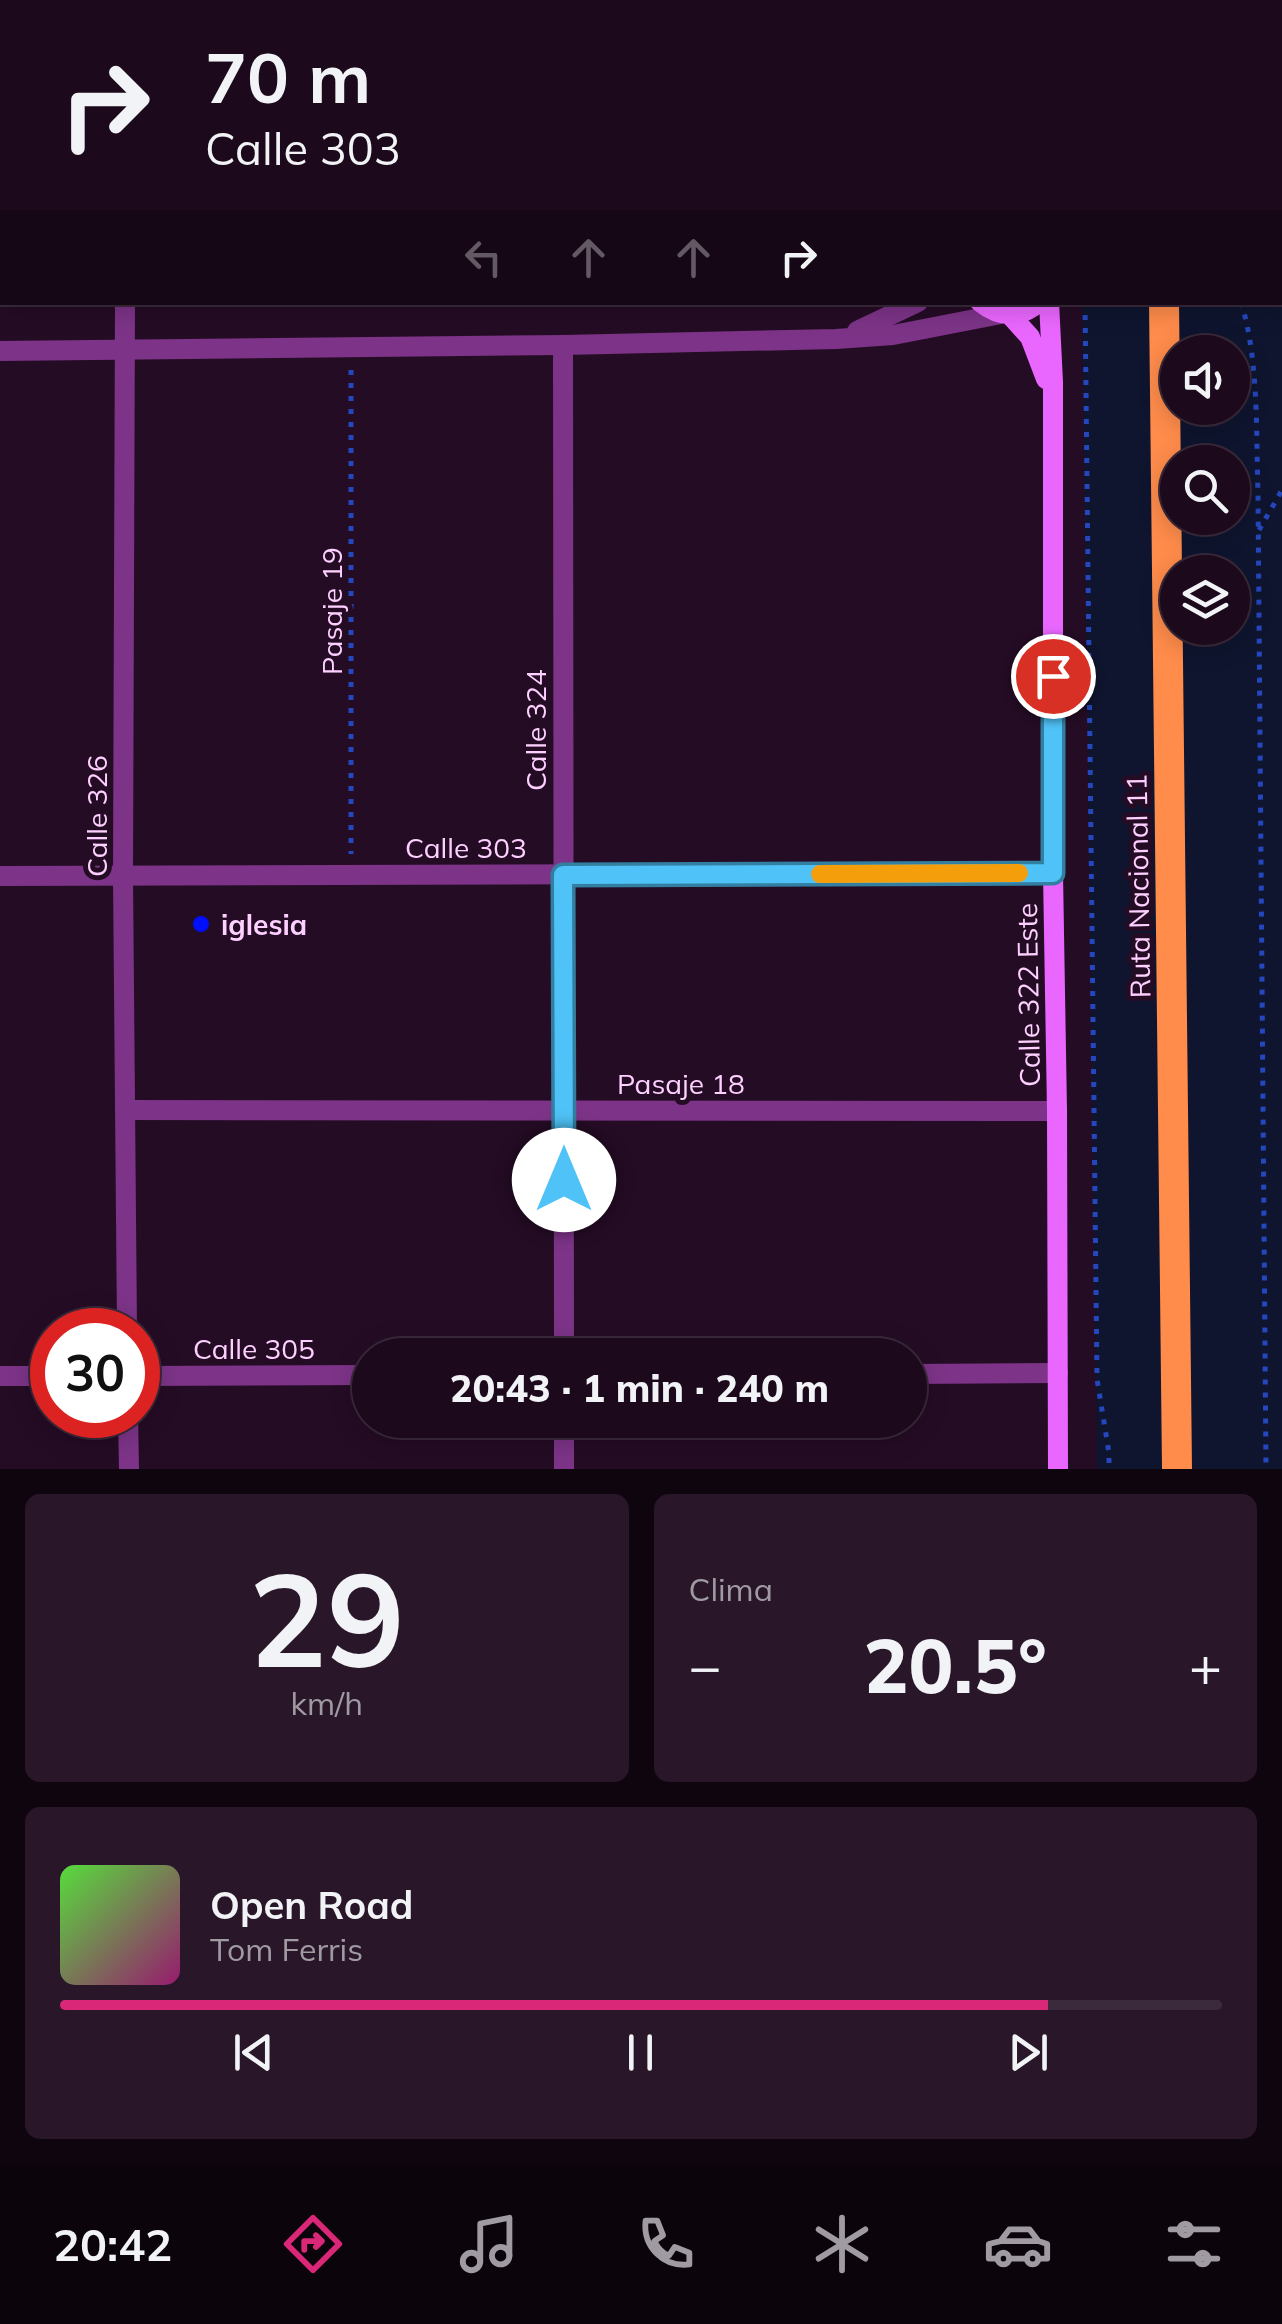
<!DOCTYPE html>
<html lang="es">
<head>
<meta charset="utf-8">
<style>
  :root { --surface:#1c091c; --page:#291729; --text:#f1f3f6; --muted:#a09aa3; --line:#3a2a3b; --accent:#db2777 }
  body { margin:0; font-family:Mulish,sans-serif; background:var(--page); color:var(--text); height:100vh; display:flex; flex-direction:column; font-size:38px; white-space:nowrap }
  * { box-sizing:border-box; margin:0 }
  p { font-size:32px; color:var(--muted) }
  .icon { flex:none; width:55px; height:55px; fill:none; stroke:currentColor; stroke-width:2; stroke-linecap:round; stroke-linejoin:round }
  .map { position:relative; height:1469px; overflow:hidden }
  .details { display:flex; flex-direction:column; gap:25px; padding:25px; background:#0f050f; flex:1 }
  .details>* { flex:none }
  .guide { position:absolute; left:0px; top:0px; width:1282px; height:305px; box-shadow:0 5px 25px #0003,0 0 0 2px var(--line); background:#1c091c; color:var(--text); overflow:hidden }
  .tools { position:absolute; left:1160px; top:335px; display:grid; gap:20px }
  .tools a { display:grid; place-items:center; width:90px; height:90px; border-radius:50%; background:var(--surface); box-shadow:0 5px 25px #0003,0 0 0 2px var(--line); font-size:50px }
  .speed { position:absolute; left:30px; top:1308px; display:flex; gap:20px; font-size:50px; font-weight:700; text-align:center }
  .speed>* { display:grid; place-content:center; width:130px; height:130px; border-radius:50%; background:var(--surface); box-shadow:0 5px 25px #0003,0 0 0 2px var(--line); line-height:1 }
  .speed .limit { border:15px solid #d22; background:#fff; color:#111 }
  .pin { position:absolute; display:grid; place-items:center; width:85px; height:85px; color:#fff; margin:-42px; border:5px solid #fff; border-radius:50%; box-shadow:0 2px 10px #0007 }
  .me { position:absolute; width:110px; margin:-55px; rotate:0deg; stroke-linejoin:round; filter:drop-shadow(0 0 8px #0008) }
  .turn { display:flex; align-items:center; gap:35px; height:210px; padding:0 40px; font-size:45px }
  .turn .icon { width:130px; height:130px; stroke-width:2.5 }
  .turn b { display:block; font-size:70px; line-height:85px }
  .lanes { display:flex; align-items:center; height:95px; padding:0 40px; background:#0003; justify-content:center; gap:50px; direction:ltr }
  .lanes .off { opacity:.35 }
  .big { font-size:75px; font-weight:800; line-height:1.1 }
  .details .card { flex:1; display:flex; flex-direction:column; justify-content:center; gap:15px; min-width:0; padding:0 35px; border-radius:15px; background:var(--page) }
  .details .dial { align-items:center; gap:0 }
  .dial b { font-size:130px; line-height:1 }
  .song { display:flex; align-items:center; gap:30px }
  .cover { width:120px; height:120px; border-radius:15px; background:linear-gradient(135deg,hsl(110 70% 55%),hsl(320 70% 35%)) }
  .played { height:10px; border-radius:5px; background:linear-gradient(90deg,var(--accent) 85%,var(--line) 85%) }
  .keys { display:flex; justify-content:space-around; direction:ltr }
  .heat { display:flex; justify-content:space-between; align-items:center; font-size:55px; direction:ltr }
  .details .tiles { flex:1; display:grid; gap:25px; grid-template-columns:1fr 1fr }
  .card:last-child { grid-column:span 2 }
  .trip { position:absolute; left:352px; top:1338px; width:575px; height:100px; border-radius:50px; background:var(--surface); box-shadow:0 5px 25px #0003,0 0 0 2px var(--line); font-weight:800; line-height:100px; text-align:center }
  .tab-bar { display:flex; height:160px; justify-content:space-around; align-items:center; background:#0b040b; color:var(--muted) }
  .tab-bar .icon { width:70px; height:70px }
  .tab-bar .on { color:var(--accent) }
  .tab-bar b { font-size:45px; color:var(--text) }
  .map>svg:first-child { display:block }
  .green { fill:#0f152f; fill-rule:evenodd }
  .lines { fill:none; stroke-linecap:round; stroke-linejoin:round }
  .path { stroke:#2547be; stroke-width:5; stroke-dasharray:5 8; stroke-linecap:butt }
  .street { stroke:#7d3488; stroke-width:20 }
  .secondary { stroke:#ea67ff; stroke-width:20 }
  .highway { stroke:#ff8c4b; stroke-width:30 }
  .route-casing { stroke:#337fa1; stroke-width:25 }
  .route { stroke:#4fc3f7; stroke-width:18 }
  .slow { stroke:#f59e0b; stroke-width:18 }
  .poi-dot { fill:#000ffb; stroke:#250c25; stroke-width:4 }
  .labels { text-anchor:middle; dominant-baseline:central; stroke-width:10; stroke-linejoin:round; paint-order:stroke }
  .street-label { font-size:28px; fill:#fdd0ff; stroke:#250c25 }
  .poi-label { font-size:28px; font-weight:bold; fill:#fdd0ff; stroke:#250c25; text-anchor:start }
</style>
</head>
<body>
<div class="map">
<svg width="1282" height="1469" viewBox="0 0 1282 1469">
  <rect width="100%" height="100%" fill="#250c25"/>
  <path class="green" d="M 1280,252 L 1282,252 L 1282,1469 L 1097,1469 L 1082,303 L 1280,302 ZM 1178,352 L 1232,352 L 1232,408 L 1178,408 ZM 1178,462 L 1232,462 L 1232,518 L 1178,518 ZM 1178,572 L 1232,572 L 1232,628 L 1178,628 Z"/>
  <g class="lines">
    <g class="path">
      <path d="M 652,0 L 656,2"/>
      <path d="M 1273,2 L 1274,0"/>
      <path d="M 1280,291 L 1282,293"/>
      <path d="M 1085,302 L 1097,1379 L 1109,1453 L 1109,1469"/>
      <path d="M 1241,302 C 1259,359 1256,434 1258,494 L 1266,1469"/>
      <path d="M 351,370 L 351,854"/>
      <path d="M 1259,530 L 1282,490"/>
    </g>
    <g class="street">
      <path d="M 1051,0 L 1051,2"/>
      <path d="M 126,2 L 126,0"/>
      <path d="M 1280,216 L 1282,217"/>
      <path d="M 1280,236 L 1282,237"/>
      <path d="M 125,302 L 123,876 L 127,1330"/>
      <path d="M 857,331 L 918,302"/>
      <path d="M 563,345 L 564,1355"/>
      <path d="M 0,351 L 563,345 L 836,339 L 893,335 L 1001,314"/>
      <path d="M 0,876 L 1053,873"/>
      <path d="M 125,1110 L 1057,1111"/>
      <path d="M 910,1374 L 1058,1373"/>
      <path d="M 0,1376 L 52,1376"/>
      <path d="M 138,1376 L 370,1375"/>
      <path d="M 128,1415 L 129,1469"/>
      <path d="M 564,1420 L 564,1469"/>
    </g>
    <g class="secondary">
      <path d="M 583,0 L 587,2"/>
      <path d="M 980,302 C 1000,318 1020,319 1039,302"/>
      <path d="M 1049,302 L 1053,382 L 1053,873 L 1057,1111 L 1058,1469"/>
      <path d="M 1011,316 L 1030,337 L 1046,379"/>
    </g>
    <g class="highway">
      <path d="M 1162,0 L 1162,2"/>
      <path d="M 1164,302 L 1177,1469"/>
    </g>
  </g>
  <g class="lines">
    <g class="route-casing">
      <path id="route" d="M 564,1180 L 563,875 L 1053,873 L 1053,676"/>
    </g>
    <use href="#route" class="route"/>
    <path class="slow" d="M 820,874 L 1019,873"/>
  </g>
  <circle class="poi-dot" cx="201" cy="924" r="10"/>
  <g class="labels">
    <g class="street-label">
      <text transform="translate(331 611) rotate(-90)">Pasaje 19</text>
      <text transform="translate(535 730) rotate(-90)">Calle 324</text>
      <text transform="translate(96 816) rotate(-90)">Calle 326</text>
      <text x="466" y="847">Calle 303</text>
      <text transform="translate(1138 886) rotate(-91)">Ruta Nacional 11</text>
      <text transform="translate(1028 995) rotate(-91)">Calle 322 Este</text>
      <text x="681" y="1083">Pasaje 18</text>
      <text x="254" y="1348">Calle 305</text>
    </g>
    <g class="poi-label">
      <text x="221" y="924">iglesia</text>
    </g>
  </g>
</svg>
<div class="tools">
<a><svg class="icon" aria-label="sound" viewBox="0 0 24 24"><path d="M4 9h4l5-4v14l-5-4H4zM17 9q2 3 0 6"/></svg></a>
<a><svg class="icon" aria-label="search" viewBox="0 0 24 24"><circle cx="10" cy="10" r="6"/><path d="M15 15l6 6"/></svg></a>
<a><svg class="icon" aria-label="layers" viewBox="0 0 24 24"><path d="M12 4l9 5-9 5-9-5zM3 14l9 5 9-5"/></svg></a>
</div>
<div class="speed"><div class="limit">30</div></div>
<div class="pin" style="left:1053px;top:676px;background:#d93025"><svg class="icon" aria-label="arrive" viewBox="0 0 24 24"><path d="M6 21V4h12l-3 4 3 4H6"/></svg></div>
<svg class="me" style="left:564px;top:1180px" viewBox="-20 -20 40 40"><circle r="19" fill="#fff"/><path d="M0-13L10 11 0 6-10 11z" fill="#4fc3f7"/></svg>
<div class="trip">20:43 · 1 min · 240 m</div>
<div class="guide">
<div class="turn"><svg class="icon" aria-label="right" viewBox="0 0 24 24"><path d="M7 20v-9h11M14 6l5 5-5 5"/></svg><div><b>70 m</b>Calle 303</div></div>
<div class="lanes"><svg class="icon off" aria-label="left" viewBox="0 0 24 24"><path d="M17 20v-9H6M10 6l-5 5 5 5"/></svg><svg class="icon off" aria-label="ahead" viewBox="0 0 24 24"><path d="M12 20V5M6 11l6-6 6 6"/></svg><svg class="icon off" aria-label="ahead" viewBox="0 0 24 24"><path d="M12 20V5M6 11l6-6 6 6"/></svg><svg class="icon" aria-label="right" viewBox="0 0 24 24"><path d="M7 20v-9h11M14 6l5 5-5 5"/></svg></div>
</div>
</div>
<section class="details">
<div class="tiles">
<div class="card dial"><b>29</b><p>km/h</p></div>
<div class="card"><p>Clima</p>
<div class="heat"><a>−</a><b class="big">20.5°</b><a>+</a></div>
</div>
<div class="card">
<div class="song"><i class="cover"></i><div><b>Open Road</b><p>Tom Ferris</p></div></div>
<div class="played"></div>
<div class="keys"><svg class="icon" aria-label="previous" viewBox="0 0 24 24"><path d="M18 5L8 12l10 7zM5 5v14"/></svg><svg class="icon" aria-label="pause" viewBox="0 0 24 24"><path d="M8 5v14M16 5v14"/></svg><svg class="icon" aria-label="next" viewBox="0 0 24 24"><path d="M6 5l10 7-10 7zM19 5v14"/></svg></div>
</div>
</div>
</section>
<nav class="tab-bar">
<b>20:42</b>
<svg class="icon on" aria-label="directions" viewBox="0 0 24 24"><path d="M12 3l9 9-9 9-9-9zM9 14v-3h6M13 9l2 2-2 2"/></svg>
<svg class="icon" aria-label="music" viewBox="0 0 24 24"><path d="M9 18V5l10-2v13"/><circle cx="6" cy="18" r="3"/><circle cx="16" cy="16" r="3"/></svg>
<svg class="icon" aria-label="phone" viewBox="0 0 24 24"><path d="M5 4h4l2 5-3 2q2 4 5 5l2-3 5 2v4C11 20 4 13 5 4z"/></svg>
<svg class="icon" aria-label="climate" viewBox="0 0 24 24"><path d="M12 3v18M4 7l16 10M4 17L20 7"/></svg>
<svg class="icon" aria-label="car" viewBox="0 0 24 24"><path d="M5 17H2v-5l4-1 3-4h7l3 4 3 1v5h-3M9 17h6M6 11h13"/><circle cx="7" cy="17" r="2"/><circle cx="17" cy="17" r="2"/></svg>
<svg class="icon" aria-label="filters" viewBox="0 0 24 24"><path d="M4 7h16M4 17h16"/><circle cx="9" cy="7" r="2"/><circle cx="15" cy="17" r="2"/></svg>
</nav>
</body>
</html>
